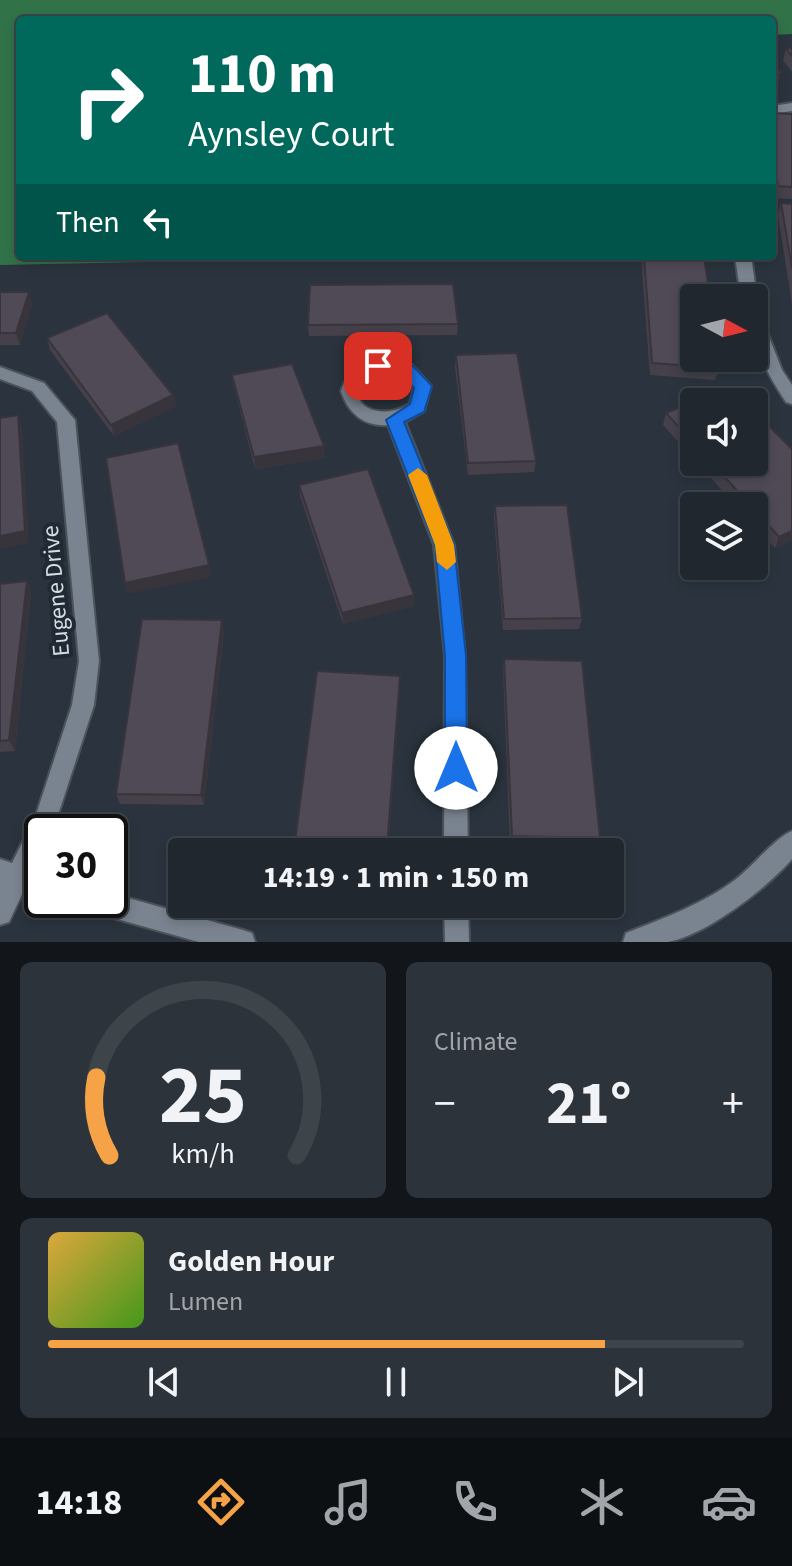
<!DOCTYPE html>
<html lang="en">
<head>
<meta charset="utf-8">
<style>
  :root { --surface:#20272e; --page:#2d333a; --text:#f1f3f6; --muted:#a2a5aa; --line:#3d444a; --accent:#f5a346 }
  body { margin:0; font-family:"Source Sans 3",sans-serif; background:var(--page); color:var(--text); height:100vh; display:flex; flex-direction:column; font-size:30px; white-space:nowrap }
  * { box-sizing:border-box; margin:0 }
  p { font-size:26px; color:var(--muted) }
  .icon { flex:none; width:44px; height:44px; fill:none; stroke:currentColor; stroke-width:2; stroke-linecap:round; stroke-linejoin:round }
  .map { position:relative; height:942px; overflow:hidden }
  .sheet { display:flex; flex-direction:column; gap:20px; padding:20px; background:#121519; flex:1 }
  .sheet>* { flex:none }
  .banner { position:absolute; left:16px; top:16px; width:760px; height:244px; border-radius:8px; box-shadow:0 4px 12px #0003,0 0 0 2px var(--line); background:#00695c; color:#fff; overflow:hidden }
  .needle { width:52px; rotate:97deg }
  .controls { position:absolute; left:680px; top:284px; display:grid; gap:16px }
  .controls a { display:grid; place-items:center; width:88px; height:88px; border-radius:8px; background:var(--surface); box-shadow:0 4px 12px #0003,0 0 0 2px var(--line); font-size:40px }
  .speed { position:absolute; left:24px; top:814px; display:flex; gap:16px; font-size:40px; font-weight:700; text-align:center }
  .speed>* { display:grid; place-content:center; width:104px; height:104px; border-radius:50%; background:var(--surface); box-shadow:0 4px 12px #0003,0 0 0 2px var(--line); line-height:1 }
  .speed .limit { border:4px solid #111; border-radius:12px; background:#fff; color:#111 }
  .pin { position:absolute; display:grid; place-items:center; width:68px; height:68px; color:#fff; margin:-34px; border-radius:16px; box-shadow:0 4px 12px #0006 }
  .me { position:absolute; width:88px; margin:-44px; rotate:0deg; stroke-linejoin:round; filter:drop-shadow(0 0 6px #0008) }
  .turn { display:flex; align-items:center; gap:28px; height:168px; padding:0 40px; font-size:36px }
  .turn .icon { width:104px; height:104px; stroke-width:2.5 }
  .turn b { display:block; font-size:56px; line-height:68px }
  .then { display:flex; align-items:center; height:76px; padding:0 40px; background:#0003; gap:16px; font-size:30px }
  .big { font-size:60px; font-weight:700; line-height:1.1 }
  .sheet .tile { flex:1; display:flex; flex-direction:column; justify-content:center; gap:12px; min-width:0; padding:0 28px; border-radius:12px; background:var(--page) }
  .sheet .dial { align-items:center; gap:0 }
  .dial svg { height:208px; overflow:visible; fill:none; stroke:var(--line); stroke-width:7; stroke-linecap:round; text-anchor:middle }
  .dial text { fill:var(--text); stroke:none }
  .song { display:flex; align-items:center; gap:24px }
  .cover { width:96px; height:96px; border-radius:12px; background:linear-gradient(135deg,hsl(40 70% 55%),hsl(100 70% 35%)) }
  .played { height:8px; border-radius:4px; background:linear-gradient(90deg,var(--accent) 80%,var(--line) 80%) }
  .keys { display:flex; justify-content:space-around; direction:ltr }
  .heat { display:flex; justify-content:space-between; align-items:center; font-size:44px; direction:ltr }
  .sheet .tiles { flex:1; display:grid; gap:20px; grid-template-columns:1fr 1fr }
  .tile:last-child { grid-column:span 2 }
  .trip { position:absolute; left:168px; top:838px; width:456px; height:80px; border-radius:8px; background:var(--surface); box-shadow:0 4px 12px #0003,0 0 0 2px var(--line); font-weight:700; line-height:80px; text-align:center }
  .dock { display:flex; height:128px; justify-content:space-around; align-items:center; background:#0d1012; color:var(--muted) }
  .dock .icon { width:56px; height:56px }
  .dock .selected { color:var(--accent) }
  .dock b { font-size:36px; color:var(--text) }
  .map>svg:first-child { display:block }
  .forest { fill:#317249 }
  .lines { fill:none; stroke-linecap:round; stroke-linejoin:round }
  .minor-casing { stroke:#4a525a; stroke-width:4 }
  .minor { fill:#7a8490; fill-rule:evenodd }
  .wall { fill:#45404a }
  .shaded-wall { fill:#38343c }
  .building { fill:#504a56; stroke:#38343c; stroke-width:2 }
  .route { fill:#1a73e8; stroke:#114b97; stroke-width:2 }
  .slow { fill:#f59e0b }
  .labels { text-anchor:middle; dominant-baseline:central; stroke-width:8; stroke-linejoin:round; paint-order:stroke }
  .street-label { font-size:24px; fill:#d6dce2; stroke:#212a34 }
</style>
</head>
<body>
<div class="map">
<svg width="792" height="942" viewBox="0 0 792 942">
  <rect width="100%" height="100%" fill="#2b343e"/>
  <path class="forest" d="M 0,0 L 792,0 L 792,34 L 772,35 L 772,20 L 20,20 L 20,256 L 298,256 L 290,259 L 0,265 Z"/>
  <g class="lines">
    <g class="minor-casing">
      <g id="minor">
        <path d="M 792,103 L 792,111 L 772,114 L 772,106 Z"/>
        <path d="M 735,256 L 751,256 L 757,298 L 755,302 L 754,298 L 741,298 Z"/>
        <path d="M 754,314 L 762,319 L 782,370 L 792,385 L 792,404 L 786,402 C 766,371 754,352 754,314 Z"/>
        <path d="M 393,359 L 412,365 L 431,386 L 424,411 L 405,422 L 454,545 L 465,656 L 468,852 L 444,852 L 445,656 L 434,545 L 388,425 C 364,427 348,413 341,391 C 349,365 368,363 393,359 ZM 393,371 L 400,373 L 414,387 L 410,404 C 364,430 329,381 393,371 Z"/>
        <path d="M 0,367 L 44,383 L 75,420 L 99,661 L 94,705 L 57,818 L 51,832 L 42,832 L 42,851 L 33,870 L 42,872 L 42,896 L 24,890 L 9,922 L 0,925 L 0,859 L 12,863 L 36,815 L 72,705 L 79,661 L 57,422 L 32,391 L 0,379 Z"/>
        <path d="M 792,831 L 792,859 C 767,888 705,936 667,942 C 653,942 637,942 623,942 L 626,933 C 664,918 701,905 735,880 C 751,868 776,837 792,831 Z"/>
        <path d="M 110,893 L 243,930 L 252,933 L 255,942 L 199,942 L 92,912 L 84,908 L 80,900 L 110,900 Z"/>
        <path d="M 444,904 L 468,904 L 469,942 L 445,942 Z"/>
      </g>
    </g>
    <use href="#minor" class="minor"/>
  </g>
  <g class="wall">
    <path d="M 792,48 L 792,72 L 783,60 L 786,49 Z"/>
    <path d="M 772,113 L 792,114 L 792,199 L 774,198 L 772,183 Z"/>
    <path d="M 781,203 L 792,204 L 792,304 L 778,215 Z"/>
    <path d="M 641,256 L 704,256 L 719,368 L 715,380 L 650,375 Z"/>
    <path d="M 0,292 L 32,304 L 20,345 L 0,345 Z"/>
    <path d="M 458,324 L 457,335 L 309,336 L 308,325 Z"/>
    <path d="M 47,338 L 173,395 L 176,406 L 114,436 L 50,350 Z"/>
    <path d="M 456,355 L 536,461 L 534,472 L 468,475 L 455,367 Z"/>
    <path d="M 232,375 L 324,446 L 324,458 L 255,469 L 234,387 Z"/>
    <path d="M 694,402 L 694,459 L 663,425 L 666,413 Z"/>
    <path d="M 792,449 L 792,540 L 775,548 L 754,525 L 754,506 L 736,506 L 697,462 L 754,462 Z"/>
    <path d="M 299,485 L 414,606 L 343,624 L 300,496 Z"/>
    <path d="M 495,506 L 582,618 L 579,629 L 503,630 L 494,517 Z"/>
    <path d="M 27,581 L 31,592 L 15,751 L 0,752 L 0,584 Z"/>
    <path d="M 224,631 L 204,805 L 120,804 L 116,794 Z"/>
    <path d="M 504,659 L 600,838 L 597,847 L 510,845 L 503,670 Z"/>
    <path d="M 400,676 L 388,852 L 296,852 L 295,842 Z"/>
  </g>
  <g class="shaded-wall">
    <path d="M 782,73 L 779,84 L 772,86 L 772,76 Z"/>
    <path d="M 29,292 L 32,304 L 20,345 L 16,333 Z"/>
    <path d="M 173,395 L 176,406 L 114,436 L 111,425 Z"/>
    <path d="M 18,415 L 22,427 L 29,543 L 0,549 L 0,536 Z"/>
    <path d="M 324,446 L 324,458 L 255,469 L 254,457 Z"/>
    <path d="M 792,531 L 792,540 L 775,548 L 779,537 Z"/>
    <path d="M 209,565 L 211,577 L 128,594 L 125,583 Z"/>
    <path d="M 27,581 L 31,592 L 15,751 L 9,740 Z"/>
    <path d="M 414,595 L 414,606 L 343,624 L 342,613 Z"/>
    <path d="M 222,620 L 224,631 L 204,805 L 201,795 Z"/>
    <path d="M 400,676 L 400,686 L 387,852 Z"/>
  </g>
  <g class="building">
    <path d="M 792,48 L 792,56 L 786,49 Z"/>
    <path d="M 772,65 L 782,73 L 772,76 Z"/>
    <path d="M 772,113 L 792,114 L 792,187 L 778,186 L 772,147 Z"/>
    <path d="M 781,203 L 792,204 L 792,268 Z"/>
    <path d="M 644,256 L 704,256 L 710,298 L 694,298 L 694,358 L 718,358 L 719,368 L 652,363 Z"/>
    <path d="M 453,284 L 458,324 L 308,325 L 310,285 Z"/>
    <path d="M 0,292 L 29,292 L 16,333 L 0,333 Z"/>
    <path d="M 107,313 L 173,395 L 111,425 L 47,338 Z"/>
    <path d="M 517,353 L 536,461 L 468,463 L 456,355 Z"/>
    <path d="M 292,364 L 324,446 L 254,457 L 232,375 Z"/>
    <path d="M 730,387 L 745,402 L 694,402 L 694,443 L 666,413 Z"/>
    <path d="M 754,411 L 792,449 L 792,531 L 779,537 L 754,509 L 754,506 L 751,506 L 711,462 L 754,462 Z"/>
    <path d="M 18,415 L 25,531 L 0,536 L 0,418 Z"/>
    <path d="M 178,443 L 209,565 L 125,583 L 106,458 Z"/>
    <path d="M 368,469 L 414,595 L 342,613 L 299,485 Z"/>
    <path d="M 567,505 L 582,618 L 504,619 L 495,506 Z"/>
    <path d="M 27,581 L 9,740 L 0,741 L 0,584 Z"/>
    <path d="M 142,619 L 222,620 L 201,795 L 116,794 Z"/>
    <path d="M 504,659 L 582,661 L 600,838 L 512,836 Z"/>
    <path d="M 317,671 L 400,676 L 387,848 L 295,842 Z"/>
  </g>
  <path class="route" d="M 378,360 L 412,365 L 432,386 L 424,412 L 404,422 L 454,545 L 466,656 L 467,768 L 464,775 L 456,778 L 448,775 L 445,768 L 445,656 L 435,545 L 386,420 L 410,404 L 414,388 L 402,374 L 372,370 L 372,361 Z"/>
  <path class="slow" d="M 418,468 L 427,475 L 454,545 L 456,562 L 447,570 L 437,562 L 435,545 L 408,475 Z"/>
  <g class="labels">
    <g class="street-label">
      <text transform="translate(56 591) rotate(-95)">Eugene Drive</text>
    </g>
  </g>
</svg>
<div class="controls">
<a><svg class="needle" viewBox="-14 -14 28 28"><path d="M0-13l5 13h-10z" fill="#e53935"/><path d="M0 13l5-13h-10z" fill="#a2a5aa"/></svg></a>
<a><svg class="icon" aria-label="sound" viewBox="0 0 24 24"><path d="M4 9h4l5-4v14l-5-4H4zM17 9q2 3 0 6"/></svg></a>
<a><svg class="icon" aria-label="layers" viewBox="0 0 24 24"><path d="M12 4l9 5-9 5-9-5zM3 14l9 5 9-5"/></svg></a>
</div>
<div class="speed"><div class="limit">30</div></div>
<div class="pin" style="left:378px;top:366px;background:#d93025"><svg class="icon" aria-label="arrive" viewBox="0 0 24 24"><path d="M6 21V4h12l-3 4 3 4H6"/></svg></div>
<svg class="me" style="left:456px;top:768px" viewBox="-20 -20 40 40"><circle r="19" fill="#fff"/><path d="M0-13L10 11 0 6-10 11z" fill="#1a73e8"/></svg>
<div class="trip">14:19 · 1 min · 150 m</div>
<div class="banner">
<div class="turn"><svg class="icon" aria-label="right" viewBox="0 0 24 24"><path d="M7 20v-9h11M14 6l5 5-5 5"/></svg><div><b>110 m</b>Aynsley Court</div></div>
<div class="then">Then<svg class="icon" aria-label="left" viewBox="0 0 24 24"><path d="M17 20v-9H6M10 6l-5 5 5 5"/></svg></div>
</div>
</div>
<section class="sheet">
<div class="tiles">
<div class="tile dial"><svg viewBox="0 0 100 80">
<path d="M14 69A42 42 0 1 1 86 69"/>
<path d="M14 69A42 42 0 0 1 9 39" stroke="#f5a346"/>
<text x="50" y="56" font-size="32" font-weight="700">25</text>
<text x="50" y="72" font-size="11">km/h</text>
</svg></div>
<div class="tile"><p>Climate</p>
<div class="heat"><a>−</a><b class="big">21°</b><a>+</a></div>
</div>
<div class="tile">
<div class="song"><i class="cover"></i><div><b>Golden Hour</b><p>Lumen</p></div></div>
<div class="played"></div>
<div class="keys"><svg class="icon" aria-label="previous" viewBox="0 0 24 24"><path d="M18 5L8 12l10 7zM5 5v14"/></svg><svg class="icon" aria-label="pause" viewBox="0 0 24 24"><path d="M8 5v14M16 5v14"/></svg><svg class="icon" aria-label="next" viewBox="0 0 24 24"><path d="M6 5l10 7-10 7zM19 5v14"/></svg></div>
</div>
</div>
</section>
<nav class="dock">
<b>14:18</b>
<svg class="icon selected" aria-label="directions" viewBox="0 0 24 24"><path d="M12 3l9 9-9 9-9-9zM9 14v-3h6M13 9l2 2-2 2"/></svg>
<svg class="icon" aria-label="music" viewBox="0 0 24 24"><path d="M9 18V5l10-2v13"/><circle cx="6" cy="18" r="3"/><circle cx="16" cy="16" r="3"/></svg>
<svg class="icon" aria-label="phone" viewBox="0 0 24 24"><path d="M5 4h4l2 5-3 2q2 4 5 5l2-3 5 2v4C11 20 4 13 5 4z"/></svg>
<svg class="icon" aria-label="climate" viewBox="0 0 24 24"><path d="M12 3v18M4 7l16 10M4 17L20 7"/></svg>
<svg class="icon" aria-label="car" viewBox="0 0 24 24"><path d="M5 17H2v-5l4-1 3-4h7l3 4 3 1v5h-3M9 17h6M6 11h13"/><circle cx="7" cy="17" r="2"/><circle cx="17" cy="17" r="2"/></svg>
</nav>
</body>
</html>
